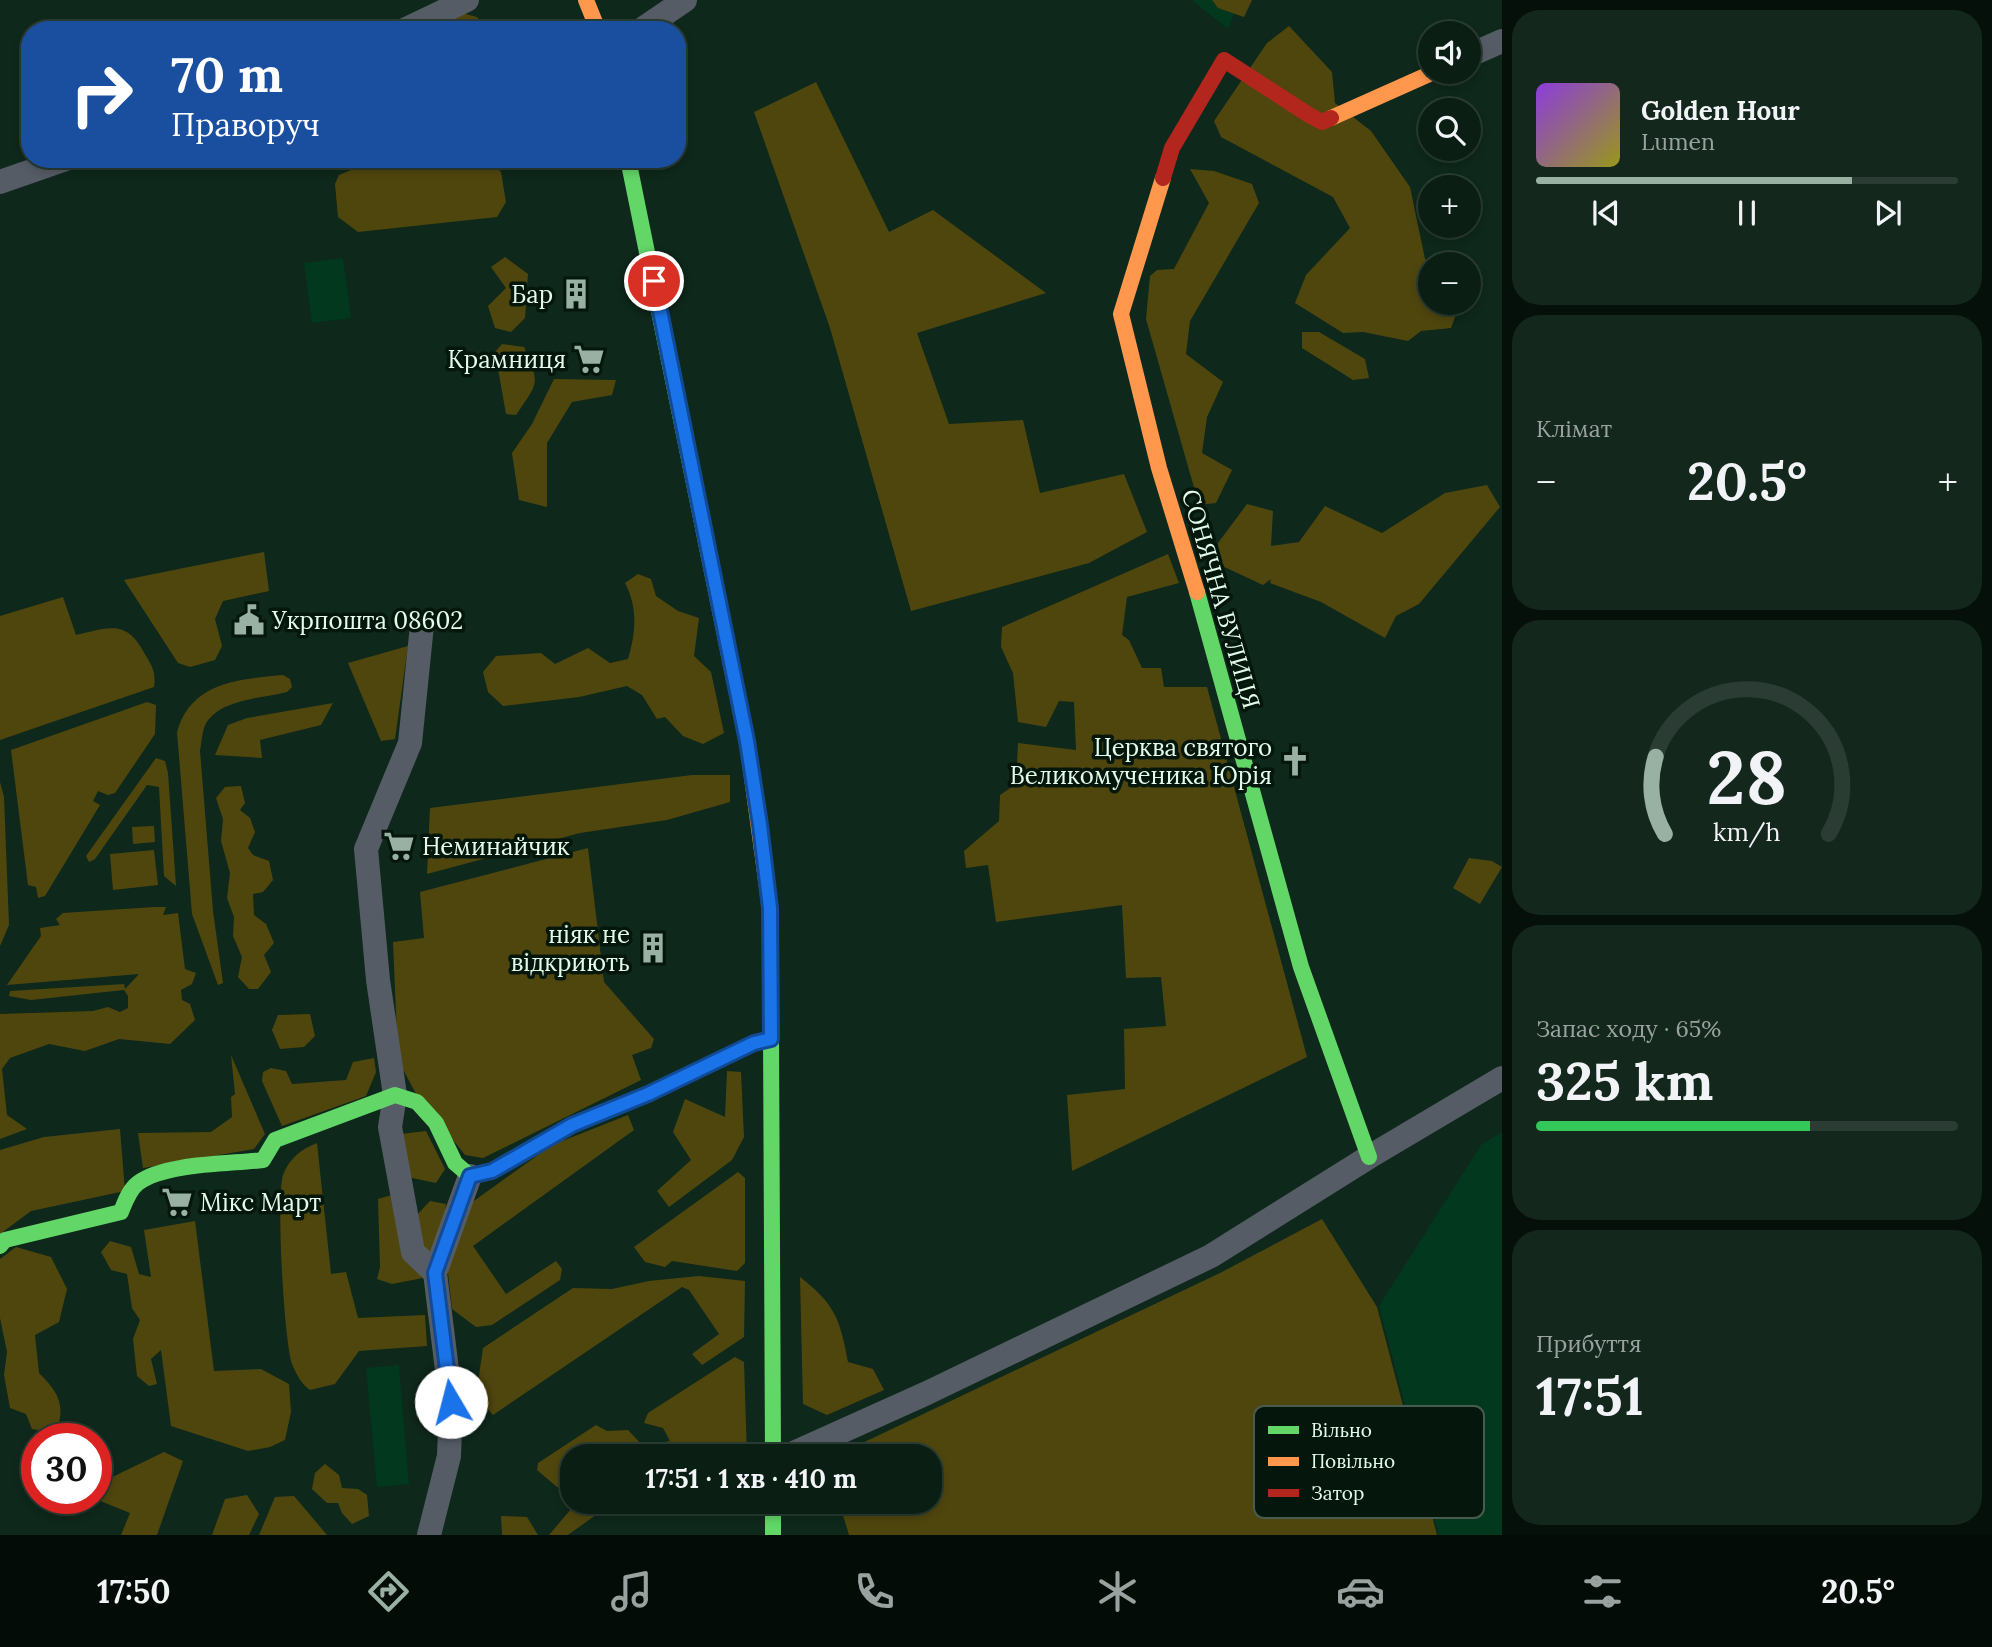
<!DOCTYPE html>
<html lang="uk">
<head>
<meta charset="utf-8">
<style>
  :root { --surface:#0a1e14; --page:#13271d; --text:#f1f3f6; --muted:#99a2a0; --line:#2a3c34; --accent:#98b1a2 }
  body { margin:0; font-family:Lora,serif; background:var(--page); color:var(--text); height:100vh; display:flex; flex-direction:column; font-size:26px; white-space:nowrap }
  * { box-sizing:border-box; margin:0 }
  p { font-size:23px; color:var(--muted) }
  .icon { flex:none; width:38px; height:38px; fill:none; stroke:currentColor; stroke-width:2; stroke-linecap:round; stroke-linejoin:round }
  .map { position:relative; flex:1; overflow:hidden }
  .panel { display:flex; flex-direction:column; gap:10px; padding:10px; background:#06100b; width:490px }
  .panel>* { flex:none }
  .banner { position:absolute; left:21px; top:21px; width:665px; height:147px; border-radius:28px; box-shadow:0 4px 10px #0003,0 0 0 2px var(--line); background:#1a4fa0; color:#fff; overflow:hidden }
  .fabs { position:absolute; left:1418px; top:21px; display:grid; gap:14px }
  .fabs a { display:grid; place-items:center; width:63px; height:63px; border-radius:50%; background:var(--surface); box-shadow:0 4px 10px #0003,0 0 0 2px var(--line); font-size:35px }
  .speed { position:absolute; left:21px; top:1423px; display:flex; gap:14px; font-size:35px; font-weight:700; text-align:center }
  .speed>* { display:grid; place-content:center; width:91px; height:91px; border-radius:50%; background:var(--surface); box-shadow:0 4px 10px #0003,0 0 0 2px var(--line); line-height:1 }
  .speed .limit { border:10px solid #d22; background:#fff; color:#111 }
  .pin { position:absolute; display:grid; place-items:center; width:60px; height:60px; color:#fff; margin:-30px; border:4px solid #fff; border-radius:50%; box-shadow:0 2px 7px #0007 }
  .me { position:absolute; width:77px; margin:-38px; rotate:352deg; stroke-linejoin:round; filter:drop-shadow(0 0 5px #0008) }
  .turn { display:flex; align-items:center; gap:24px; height:147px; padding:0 35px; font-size:32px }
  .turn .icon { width:91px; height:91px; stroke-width:2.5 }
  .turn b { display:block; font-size:49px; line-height:60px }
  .big { font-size:52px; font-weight:700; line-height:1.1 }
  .panel .tile { flex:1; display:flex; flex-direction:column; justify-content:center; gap:10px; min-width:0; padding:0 24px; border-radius:28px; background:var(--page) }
  .panel .dial { align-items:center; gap:0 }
  .dial svg { height:182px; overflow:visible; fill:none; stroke:var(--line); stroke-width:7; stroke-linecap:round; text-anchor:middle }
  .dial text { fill:var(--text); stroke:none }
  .song { display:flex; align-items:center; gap:21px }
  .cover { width:84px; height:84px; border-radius:10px; background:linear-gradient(135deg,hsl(270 70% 55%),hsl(60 70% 35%)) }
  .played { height:7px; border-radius:4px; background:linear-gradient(90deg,var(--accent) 75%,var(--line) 75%) }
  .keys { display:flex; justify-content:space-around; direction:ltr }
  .heat { display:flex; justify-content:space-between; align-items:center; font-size:38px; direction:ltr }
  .charge { height:10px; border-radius:5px; background:linear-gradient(90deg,#34c759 65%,var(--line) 0) }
  .trip { position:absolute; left:560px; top:1444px; width:382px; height:70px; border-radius:28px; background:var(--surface); box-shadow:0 4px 10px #0003,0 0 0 2px var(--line); font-weight:700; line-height:70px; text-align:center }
  .menu { display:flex; height:112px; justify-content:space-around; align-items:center; background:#040c08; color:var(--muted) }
  .menu .icon { width:49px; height:49px }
  .menu .current { color:var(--accent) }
  .menu b { font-size:32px; color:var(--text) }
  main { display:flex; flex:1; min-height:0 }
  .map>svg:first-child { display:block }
  .built { fill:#02381e }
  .green { fill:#4f460e }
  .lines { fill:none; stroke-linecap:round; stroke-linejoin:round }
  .street { stroke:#565c66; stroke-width:24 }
  .fast { stroke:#63d668; stroke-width:16 }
  .slow { stroke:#ff974d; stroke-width:16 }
  .jam { stroke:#b3261e; stroke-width:16 }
  .route-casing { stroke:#114b97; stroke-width:18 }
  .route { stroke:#1a73e8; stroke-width:12 }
  .labels { text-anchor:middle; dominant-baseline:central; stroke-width:7; stroke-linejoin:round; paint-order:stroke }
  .poi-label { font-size:24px; fill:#e3fbea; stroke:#05170c; text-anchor:end }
  .street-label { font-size:24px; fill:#e3fbea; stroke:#05170c }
  .key { fill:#05170c; stroke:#485b4f; stroke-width:2 }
  .key-label { font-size:19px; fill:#e3fbea }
</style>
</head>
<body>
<main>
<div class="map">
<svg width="1502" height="1535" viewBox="0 0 1502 1535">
  <rect width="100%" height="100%" fill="#0e281b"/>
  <g class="built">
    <path d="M 1192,0 L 1240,0 L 1228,29 Z"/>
    <path d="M 343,258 L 351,318 L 312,323 L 304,263 Z"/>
    <path d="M 1502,1132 L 1502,1535 L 1439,1535 L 1379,1306 L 1481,1145 Z"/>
    <path d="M 399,1365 L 409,1484 L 377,1487 L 366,1368 Z"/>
  </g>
  <g class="green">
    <path d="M 1212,0 L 1252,0 L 1244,17 L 1218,8 Z"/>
    <path d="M 458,12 L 477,17 L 488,30 L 420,30 Z"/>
    <path d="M 1289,26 L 1332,72 L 1335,103 L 1371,131 L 1410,187 L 1425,259 L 1432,264 L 1430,303 L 1460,303 L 1451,328 L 1421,331 L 1408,341 L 1363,332 L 1343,333 L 1295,303 L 1306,275 L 1350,228 L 1333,197 L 1221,137 L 1214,121 L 1267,43 Z"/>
    <path d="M 816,82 L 889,232 L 933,210 L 1046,293 L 917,333 L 949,424 L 1023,420 L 1040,493 L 1124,474 L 1147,532 L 1089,563 L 911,611 L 830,328 L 754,112 Z"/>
    <path d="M 490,162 L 501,172 L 506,202 L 497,217 L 358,232 L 338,217 L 335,184 L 339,175 L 356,168 Z"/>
    <path d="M 1190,169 L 1214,171 L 1252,184 L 1259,203 L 1190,321 L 1186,354 L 1223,382 L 1207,417 L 1202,453 L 1232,470 L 1216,503 L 1199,505 L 1146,319 L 1150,276 L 1157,270 L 1174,269 L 1209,203 Z"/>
    <path d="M 505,257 L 528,274 L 525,318 L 511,332 L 495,328 L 488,306 L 506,288 L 491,267 Z"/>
    <path d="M 1302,332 L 1319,332 L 1365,359 L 1369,378 L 1353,380 L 1302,348 Z"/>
    <path d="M 502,344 L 524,347 C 540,385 539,381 516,415 L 506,414 L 495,352 Z"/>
    <path d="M 554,379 L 616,380 L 612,395 L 572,402 L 547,443 L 547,507 L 519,500 L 512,453 L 532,424 Z"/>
    <path d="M 1487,485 L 1500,507 L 1419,604 L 1396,616 L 1385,638 L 1321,602 L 1270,583 L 1271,579 L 1263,585 L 1218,564 L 1218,543 L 1247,504 L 1273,511 L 1271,546 L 1299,542 L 1325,506 L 1382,533 L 1445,493 Z"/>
    <path d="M 264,552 L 269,591 L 223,601 L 215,619 L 222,646 L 215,660 L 190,667 L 178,663 L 124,580 Z"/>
    <path d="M 1168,554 L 1179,583 L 1127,597 L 1122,635 L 1129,640 L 1142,668 L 1161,668 L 1164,687 L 1207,687 L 1307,1057 L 1072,1171 L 1067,1095 L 1125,1089 L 1124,1029 L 1166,1026 L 1161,977 L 1126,978 L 1122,905 L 996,922 L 988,865 L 966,868 L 964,851 L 999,821 L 1000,795 L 1016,784 L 1018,743 L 1076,750 L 1074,702 L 1059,701 L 1046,727 L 1018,722 L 1013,673 L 1001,647 L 1002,627 Z"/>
    <path d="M 638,574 L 651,579 L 656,596 L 678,611 L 699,618 L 694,656 L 711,672 L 724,733 L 703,744 L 683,736 L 665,717 L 657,719 L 642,695 L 627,686 L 579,697 L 503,706 L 488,692 L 483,672 L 496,656 L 541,653 L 555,664 L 588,648 L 610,663 L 628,659 C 636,632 638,608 625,583 Z"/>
    <path d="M 63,597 L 76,635 C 111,627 127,619 146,656 C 153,667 156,674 154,687 L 0,740 L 0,616 Z"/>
    <path d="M 408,646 L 395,739 L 381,741 L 348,663 Z"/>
    <path d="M 283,675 L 290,679 L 292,687 L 287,692 C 263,698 225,699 209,719 C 202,726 202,741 200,751 L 213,911 L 223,983 L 218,985 L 192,914 L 177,732 C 191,682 239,679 283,675 Z"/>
    <path d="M 147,702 L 156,705 L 155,734 L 115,793 L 108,795 L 98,791 L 93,801 L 100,805 L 45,896 L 38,898 L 36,887 L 28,885 L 11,750 Z"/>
    <path d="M 333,703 L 321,725 L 260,740 L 262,758 L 215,755 L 228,725 L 247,718 Z"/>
    <path d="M 156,758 L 165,761 L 168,773 L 176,886 L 164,876 L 159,787 L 147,785 L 95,859 L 89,862 L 86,856 Z"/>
    <path d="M 692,775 L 730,775 L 730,802 L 667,820 L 580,833 L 427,874 L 430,808 Z"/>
    <path d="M 0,782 L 4,797 L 9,925 L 0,946 Z"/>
    <path d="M 241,786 L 245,803 L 240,810 L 250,818 L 255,832 L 248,848 L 253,855 L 269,861 L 273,880 L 263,892 L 253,894 L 254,915 L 266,924 L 274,943 L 264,955 L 271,972 L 258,989 L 249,989 L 238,977 L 242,957 L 233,936 L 234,917 L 227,898 L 230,873 L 221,841 L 223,819 L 216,798 L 225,787 Z"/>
    <path d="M 154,826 L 155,842 L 133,844 L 132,827 Z"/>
    <path d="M 588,848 L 604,982 L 654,1039 L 651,1048 L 632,1055 L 641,1080 L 483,1158 L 465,1155 L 415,1092 L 398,1060 L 393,942 L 424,938 L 420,892 Z"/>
    <path d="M 154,850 L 158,885 L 113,890 L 110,854 Z"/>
    <path d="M 1469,858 L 1492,861 L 1502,867 L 1480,904 L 1453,888 Z"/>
    <path d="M 154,907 L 166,907 L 163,915 L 178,913 L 185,969 L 196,973 L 192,984 L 181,990 L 182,1000 L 190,1004 L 195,1020 L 170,1044 L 119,1039 L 85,1051 L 49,1044 L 10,1058 L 2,1069 L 7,1115 L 27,1129 L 0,1139 L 0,1014 L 93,1011 L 108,1007 L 120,1012 L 128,1008 L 128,996 L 124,990 L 31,1000 L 9,996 L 10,991 L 124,984 L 125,989 L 139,974 L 7,985 L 41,936 L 40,928 L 60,925 L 56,919 L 63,913 Z"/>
    <path d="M 310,1014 L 315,1036 L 304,1047 L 280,1049 L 272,1030 L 278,1015 Z"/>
    <path d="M 231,1055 L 265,1134 L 254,1149 L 143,1168 L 138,1133 L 211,1132 L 232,1117 L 231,1097 L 235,1094 Z"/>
    <path d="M 374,1058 L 376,1072 L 366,1096 L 282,1126 L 262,1081 L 263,1072 L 271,1068 L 286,1071 L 292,1084 L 346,1080 L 353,1062 Z"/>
    <path d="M 727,1071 L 741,1072 L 744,1137 L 732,1160 L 669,1207 L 657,1191 L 691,1160 L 673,1132 L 685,1099 L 725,1117 Z"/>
    <path d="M 628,1115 L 634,1130 L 473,1246 L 506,1294 L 556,1261 L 562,1269 L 560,1280 L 492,1325 L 476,1327 L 452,1309 L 447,1264 L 471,1203 L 552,1145 Z"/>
    <path d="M 120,1129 L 125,1191 L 31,1211 L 0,1234 L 0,1150 L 44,1137 Z"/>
    <path d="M 426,1131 L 445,1169 L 436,1183 L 403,1176 L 401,1134 Z"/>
    <path d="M 317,1143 L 331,1274 L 346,1272 L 358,1318 L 425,1315 L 427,1346 L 359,1351 L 335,1384 L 310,1390 C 302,1385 296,1374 292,1364 C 284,1340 276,1198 283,1175 C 289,1159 301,1149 317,1143 Z"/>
    <path d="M 738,1172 L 745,1178 L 745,1263 L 737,1271 L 672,1261 L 665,1267 L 645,1262 L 634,1247 Z"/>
    <path d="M 395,1194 L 415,1217 L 430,1201 L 446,1204 L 441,1241 L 428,1277 L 392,1284 L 377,1279 L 380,1267 L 378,1199 Z"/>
    <path d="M 1322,1219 L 1377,1307 L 1437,1535 L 849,1535 L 839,1502 L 929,1502 L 929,1456 L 835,1456 L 1220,1273 Z"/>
    <path d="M 195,1221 L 214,1371 L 261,1369 L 289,1384 L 291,1412 L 285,1440 L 270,1447 L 248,1451 L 171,1426 L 161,1350 L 151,1359 L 157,1384 L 149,1386 L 137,1376 L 133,1339 L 140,1320 L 132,1308 L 127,1274 L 111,1270 L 101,1252 L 110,1241 L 131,1247 L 139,1274 L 151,1277 L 144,1230 Z"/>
    <path d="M 16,1247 L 51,1257 L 67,1289 L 59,1322 L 35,1335 L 39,1373 C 59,1393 66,1405 56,1433 L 32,1429 L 26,1414 L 10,1408 L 4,1375 L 7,1352 L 0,1318 L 0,1259 Z"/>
    <path d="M 699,1276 L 745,1281 L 744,1337 L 702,1365 L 692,1354 L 719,1334 L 689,1290 L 682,1287 L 493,1415 L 476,1396 L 483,1348 L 573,1288 L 612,1289 L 649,1281 Z"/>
    <path d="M 800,1277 C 835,1304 840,1319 848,1362 L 873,1369 L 884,1390 L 827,1415 L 803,1404 Z"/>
    <path d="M 735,1357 L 744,1362 L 747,1456 L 697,1456 L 692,1450 L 676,1456 L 572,1456 L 572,1490 L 557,1487 L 537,1470 L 538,1463 L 596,1425 L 607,1431 L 628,1430 L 643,1446 L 670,1441 L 663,1428 L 644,1423 L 648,1413 Z"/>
    <path d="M 164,1452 L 183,1461 L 157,1535 L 121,1535 L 130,1513 L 98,1500 L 104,1481 Z"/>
    <path d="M 325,1464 L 339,1475 L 342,1488 L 358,1489 L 367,1495 L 369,1516 L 352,1524 L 342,1513 L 338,1503 L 327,1503 L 312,1489 L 315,1473 Z"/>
    <path d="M 247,1495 L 259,1514 L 249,1535 L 212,1535 L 225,1499 Z"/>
    <path d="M 294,1496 L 327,1535 L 259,1535 L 275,1497 Z"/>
    <path d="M 577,1502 L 614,1502 L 568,1535 L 549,1535 Z"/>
    <path d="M 501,1516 L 527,1517 L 538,1535 L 502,1535 Z"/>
  </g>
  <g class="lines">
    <g class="street">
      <path d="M 404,30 L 467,0"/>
      <path d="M 641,30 L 685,0"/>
      <path d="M 1468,56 L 1502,41"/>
      <path d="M 0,182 L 66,159"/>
      <path d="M 422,625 L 410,743 L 366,849 L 378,980 L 395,1095 L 390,1127 L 413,1252 L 435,1273"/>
      <path d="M 787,1456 L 927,1393 L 1211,1256 L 1369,1157 L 1502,1078"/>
      <path d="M 429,1535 L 449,1456 L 451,1402 L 435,1273 L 470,1176"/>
    </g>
    <g class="fast">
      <path d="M 628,159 L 730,660"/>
      <path d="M 1197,592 L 1301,967 L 1369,1157"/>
      <path d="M 771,1034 L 773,1456"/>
      <path d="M 0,1246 L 5,1240 L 121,1212 C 125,1202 129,1190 138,1183 C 164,1163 230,1164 263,1160 L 275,1140 L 395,1095 L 417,1102 L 436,1123 L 455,1163 L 470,1176 L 492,1171 L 572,1125 L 648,1094 L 754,1043 L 771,1039"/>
      <path d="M 773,1502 L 773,1535"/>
    </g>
    <g class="slow">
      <path d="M 586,0 L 598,30"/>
      <path d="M 1331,118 L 1434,72"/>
      <path d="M 1163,178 L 1121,314 L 1159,468 L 1197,592"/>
      <path d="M 730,660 L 747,741 L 770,909 L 771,1034"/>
    </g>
    <path class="jam" d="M 1163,178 L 1172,148 L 1224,60 L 1309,115 L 1322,122 L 1331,118"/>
  </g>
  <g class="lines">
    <g class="route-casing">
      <path id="route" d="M 451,1402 L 435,1273 L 470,1176 L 492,1171 L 572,1125 L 648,1094 L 754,1043 L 771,1039 L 770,908 L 760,825 L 747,741 L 654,281"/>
    </g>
    <use href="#route" class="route"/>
  </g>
  <defs>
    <g id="building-bare" transform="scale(2.415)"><path d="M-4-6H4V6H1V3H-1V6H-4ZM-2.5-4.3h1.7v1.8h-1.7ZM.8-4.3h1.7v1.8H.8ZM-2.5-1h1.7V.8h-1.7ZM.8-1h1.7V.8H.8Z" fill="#98b1a2" stroke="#05170c" stroke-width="2.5" paint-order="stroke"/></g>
    <g id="supermarket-bare" transform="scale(2.415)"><path d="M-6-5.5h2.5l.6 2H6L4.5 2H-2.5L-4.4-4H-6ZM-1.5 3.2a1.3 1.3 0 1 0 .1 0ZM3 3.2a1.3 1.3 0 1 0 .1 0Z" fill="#98b1a2" stroke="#05170c" stroke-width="2.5" paint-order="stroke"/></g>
    <g id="civic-bare" transform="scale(2.415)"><path d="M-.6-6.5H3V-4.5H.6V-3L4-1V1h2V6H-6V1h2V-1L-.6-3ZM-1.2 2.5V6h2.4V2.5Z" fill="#98b1a2" stroke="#05170c" stroke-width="2.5" paint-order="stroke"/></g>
    <g id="church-bare" transform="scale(2.415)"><path d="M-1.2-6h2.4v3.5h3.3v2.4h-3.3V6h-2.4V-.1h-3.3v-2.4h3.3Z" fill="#98b1a2" stroke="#05170c" stroke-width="2.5" paint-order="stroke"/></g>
  </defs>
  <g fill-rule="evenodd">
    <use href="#building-bare" x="576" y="294"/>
    <use href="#supermarket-bare" x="589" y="359"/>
    <use href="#civic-bare" x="249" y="620"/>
    <use href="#church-bare" x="1295" y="761"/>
    <use href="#supermarket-bare" x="399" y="846"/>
    <use href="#building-bare" x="653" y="948"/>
    <use href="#supermarket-bare" x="177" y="1202"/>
  </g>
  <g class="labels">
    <g class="poi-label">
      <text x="553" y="294">Бар</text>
      <text x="566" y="359">Крамниця</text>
      <text x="272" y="620" text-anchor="start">Укрпошта 08602</text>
      <text x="1272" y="747">Церква святого<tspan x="1272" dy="28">Великомученика Юрія</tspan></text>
      <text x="422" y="846" text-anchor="start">Неминайчик</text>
      <text x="630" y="934">ніяк не<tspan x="630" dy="28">відкриють</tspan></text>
      <text x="200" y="1202" text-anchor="start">Мікс Март</text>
    </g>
    <g class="street-label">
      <text transform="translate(1221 599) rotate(74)">СОНЯЧНА ВУЛИЦЯ</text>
    </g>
  </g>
  <rect x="1254" y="1406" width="230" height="112" rx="10" class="key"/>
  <rect x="1268" y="1426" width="31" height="8" fill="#63d668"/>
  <rect x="1268" y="1457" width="31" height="9" fill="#ff974d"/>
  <rect x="1268" y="1489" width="31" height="8" fill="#b3261e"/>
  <g class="key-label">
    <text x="1311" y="1437">Вільно</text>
    <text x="1311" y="1468">Повільно</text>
    <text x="1311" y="1500">Затор</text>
  </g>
</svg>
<div class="fabs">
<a><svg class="icon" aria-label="sound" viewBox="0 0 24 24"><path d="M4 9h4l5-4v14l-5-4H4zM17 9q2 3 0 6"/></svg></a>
<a><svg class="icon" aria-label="search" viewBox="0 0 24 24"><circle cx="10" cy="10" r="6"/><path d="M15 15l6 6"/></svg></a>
<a>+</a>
<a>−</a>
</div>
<div class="speed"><div class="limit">30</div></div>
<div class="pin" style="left:654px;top:281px;background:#d93025"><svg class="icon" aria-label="arrive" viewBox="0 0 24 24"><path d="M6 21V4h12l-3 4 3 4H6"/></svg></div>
<svg class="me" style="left:451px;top:1402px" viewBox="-20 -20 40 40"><circle r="19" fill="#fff"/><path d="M0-13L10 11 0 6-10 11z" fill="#1a73e8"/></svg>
<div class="trip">17:51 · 1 хв · 410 m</div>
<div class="banner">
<div class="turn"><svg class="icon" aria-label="right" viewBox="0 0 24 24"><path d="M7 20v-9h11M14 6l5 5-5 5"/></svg><div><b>70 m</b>Праворуч</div></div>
</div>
</div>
<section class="panel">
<div class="tile">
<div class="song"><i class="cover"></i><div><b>Golden Hour</b><p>Lumen</p></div></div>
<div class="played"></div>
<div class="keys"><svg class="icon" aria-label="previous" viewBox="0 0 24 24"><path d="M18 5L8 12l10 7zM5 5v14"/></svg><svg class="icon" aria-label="pause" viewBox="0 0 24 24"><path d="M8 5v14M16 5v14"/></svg><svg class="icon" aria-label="next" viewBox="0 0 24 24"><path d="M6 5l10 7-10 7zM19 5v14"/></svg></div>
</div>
<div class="tile"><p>Клімат</p>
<div class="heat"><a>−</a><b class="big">20.5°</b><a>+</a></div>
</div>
<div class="tile dial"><svg viewBox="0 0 100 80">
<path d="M14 69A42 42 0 1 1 86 69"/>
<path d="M14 69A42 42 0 0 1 10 35" stroke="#98b1a2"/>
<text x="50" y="56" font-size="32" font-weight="700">28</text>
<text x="50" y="72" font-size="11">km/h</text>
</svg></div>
<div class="tile"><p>Запас ходу · 65%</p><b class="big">325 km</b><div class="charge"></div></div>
<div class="tile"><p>Прибуття</p><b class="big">17:51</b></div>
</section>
</main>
<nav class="menu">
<b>17:50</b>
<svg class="icon current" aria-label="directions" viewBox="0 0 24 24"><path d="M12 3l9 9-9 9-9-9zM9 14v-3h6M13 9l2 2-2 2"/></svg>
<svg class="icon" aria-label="music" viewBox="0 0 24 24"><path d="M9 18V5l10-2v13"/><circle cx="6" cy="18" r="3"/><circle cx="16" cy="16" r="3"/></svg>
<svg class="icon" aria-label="phone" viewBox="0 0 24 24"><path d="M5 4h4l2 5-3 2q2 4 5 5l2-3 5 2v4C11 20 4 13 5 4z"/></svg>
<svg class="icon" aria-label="climate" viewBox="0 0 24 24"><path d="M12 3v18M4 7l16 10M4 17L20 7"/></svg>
<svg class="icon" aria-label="car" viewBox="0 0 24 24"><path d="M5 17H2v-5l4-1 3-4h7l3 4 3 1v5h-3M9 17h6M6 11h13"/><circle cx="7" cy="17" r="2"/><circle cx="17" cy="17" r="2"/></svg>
<svg class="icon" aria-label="filters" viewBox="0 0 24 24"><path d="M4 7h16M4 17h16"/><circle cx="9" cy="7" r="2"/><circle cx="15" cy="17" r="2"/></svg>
<b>20.5°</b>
</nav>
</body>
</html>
